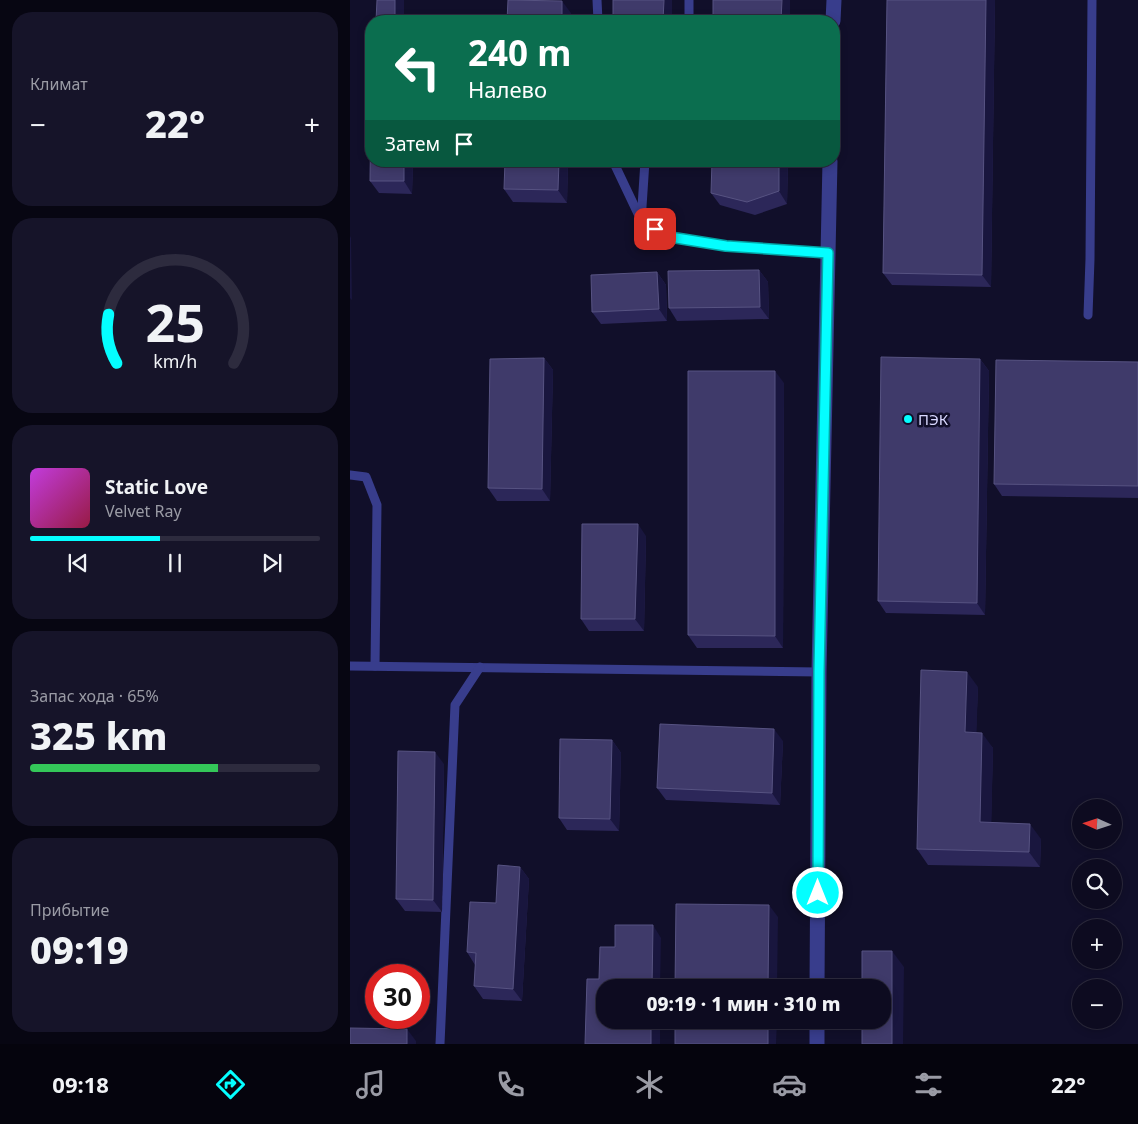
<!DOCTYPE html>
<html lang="ru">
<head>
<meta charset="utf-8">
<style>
  :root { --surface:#0d0b20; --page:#161429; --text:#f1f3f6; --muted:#9a9ba5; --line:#2d2b3e; --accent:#04feff }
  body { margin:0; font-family:"Noto Sans",sans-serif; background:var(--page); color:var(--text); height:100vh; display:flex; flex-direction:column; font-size:19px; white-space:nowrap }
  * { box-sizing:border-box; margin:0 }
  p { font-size:16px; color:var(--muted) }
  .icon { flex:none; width:28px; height:28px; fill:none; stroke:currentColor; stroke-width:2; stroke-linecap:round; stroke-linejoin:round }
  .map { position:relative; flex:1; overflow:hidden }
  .details { display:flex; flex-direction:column; gap:12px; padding:12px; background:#070612; width:350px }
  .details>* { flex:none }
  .hud { position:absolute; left:15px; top:15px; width:475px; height:152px; border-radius:20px; box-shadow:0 2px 8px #0003,0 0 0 1px var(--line); background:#0b6e4f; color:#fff; overflow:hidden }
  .needle { width:32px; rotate:273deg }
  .fabs { position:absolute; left:722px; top:799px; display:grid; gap:10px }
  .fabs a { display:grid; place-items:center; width:50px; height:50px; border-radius:50%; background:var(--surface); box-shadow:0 2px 8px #0003,0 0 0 1px var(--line); font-size:25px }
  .speed { position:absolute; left:15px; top:964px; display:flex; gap:10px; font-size:25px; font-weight:700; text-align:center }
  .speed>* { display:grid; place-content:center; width:65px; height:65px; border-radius:50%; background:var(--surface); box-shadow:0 2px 8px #0003,0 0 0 1px var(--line); line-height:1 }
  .speed .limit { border:8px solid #d22; background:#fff; color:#111 }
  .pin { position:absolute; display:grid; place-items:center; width:42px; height:42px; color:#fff; margin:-21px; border-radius:10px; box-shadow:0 2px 8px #0006 }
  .me { position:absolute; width:55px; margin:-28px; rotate:0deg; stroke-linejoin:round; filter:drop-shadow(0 0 4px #0008) }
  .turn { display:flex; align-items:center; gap:18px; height:105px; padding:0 20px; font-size:22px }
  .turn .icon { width:65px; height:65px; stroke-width:2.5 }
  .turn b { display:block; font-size:35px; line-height:42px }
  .then { display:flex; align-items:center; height:48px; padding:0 20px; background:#0003; gap:10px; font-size:19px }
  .big { font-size:38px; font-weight:800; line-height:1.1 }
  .details .widget { flex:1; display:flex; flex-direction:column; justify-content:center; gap:8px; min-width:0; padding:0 18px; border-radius:20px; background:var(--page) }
  .details .dial { align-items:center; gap:0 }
  .dial svg { height:130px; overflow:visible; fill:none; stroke:var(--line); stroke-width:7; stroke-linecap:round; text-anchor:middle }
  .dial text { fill:var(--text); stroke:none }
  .song { display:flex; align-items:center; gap:15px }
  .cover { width:60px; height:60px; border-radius:8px; background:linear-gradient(135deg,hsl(290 70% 55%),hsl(340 70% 35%)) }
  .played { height:5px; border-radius:2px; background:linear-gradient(90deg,var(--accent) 45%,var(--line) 45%) }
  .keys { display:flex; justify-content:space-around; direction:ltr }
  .heat { display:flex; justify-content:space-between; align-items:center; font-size:28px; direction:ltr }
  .charge { height:8px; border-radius:4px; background:linear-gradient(90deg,#34c759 65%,var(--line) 0) }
  .trip { position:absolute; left:246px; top:979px; width:295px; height:50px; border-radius:20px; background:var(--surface); box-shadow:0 2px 8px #0003,0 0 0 1px var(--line); font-weight:800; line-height:50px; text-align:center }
  .menu { display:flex; height:80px; justify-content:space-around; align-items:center; background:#05040d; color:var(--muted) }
  .menu .icon { width:35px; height:35px }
  .menu .on { color:var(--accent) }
  .menu b { font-size:22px; color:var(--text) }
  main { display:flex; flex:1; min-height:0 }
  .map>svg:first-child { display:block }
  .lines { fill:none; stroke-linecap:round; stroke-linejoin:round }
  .lane { stroke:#383d8c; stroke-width:9 }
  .street { stroke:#383d8c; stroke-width:15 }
  .wall { fill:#2c2759 }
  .shaded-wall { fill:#19163e }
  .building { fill:#3f3a6a; stroke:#575382 }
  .route-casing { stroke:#03a5a6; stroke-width:12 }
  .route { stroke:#04feff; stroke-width:9 }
  .poi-dot { fill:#04feff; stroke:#110f2a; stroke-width:2 }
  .labels { text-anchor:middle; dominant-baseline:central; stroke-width:5; stroke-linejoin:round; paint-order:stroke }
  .poi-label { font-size:15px; fill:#d9d8ff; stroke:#110f2a; text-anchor:start }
</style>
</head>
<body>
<main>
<section class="details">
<div class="widget"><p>Климат</p>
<div class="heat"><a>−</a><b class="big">22°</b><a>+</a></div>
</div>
<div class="widget dial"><svg viewBox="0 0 100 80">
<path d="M14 69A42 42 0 1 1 86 69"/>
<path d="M14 69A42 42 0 0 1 9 39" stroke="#04feff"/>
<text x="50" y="56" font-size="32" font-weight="700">25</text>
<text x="50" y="72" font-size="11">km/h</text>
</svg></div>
<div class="widget">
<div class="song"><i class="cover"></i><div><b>Static Love</b><p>Velvet Ray</p></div></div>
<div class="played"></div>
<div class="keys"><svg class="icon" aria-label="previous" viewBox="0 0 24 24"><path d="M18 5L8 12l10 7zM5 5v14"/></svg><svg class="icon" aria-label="pause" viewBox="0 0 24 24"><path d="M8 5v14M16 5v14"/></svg><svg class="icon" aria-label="next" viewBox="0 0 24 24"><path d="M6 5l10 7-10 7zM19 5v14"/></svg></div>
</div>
<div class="widget"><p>Запас хода · 65%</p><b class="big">325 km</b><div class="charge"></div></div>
<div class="widget"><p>Прибытие</p><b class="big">09:19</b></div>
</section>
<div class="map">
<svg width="788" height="1044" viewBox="0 0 788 1044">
  <rect width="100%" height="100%" fill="#110f2a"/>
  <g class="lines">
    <g class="lane">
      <path d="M 247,0 L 248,21"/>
      <path d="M 339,21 L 339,0"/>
      <path d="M 263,161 L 291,220"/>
      <path d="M 295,161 L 291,222 L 319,237 L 376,246 L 478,253"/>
      <path d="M 738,315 L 740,259 L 742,0"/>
      <path d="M 0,475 L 16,477 L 27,505 L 25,666"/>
      <path d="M 0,666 L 469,672"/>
      <path d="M 90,1044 L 105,705 L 130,667"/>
    </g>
    <g class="street">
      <path d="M 483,21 L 484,0"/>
      <path d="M 467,988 L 469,672 L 480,161"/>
      <path d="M 467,1044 L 467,1020"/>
    </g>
  </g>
  <g class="wall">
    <path d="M 537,0 L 645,0 L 641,287 L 542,285 L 533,273 Z"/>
    <path d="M 63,161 L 62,194 L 29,193 L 20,181 Z"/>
    <path d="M 218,161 L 217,203 L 163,202 L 154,189 Z"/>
    <path d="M 438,161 L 437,204 L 405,215 L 370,205 L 361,193 Z"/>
    <path d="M 409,270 L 418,282 L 419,319 L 327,321 L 319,308 Z"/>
    <path d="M 307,272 L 316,285 L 317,321 L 251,324 L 242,312 Z"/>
    <path d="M 194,358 L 203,370 L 200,501 L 147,501 L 138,488 Z"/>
    <path d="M 630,359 L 639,371 L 635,615 L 536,613 L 528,601 Z"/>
    <path d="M 788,362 L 788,498 L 652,496 L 644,484 Z"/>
    <path d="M 434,383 L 433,648 L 347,648 L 338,635 Z"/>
    <path d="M 296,536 L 294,631 L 239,631 L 231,619 Z"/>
    <path d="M 628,687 L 626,732 L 643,748 L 641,823 L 691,839 L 690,867 L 578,865 L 567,849 Z"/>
    <path d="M 262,740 L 271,753 L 269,831 L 217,830 L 209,818 Z"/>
    <path d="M 433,741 L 430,805 L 316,800 L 307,788 Z"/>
    <path d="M 94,764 L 92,912 L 55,911 L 46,899 Z"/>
    <path d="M 170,867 L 179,879 L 172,1001 L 133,999 L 124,986 L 125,965 L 117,952 Z"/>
  </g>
  <g class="shaded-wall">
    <rect x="45" y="0" width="9" height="21"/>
    <path d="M 314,0 L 322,0 L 322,21 L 313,21 Z"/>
    <path d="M 432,0 L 440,0 L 440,21 L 431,21 Z"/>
    <path d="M 636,0 L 645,0 L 641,287 L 632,275 Z"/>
    <path d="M 212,1 L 221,13 L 221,21 L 212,21 Z"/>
    <path d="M 54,161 L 63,161 L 62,194 L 54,181 Z"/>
    <path d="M 209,161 L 218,161 L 217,203 L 208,190 Z"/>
    <path d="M 429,161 L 438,161 L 437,204 L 429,191 Z"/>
    <path d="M 0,236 L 1,238 L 2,300 L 0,298 Z"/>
    <path d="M 409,270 L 418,282 L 419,319 L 410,307 Z"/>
    <path d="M 307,272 L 316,285 L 317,321 L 309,309 Z"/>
    <path d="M 194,358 L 203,370 L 200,501 L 192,489 Z"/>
    <path d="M 630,359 L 639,371 L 635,615 L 627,603 Z"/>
    <path d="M 425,371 L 434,383 L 433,648 L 425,636 Z"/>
    <path d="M 288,524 L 296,536 L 294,631 L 285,619 Z"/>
    <path d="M 617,672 L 628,687 L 626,748 L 615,732 Z"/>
    <path d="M 424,729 L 433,741 L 430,805 L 422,793 Z"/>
    <path d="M 632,733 L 643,748 L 641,838 L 630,822 Z"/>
    <path d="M 262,740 L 271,753 L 269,831 L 260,819 Z"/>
    <path d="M 85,752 L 94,764 L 92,912 L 83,900 Z"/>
    <path d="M 680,824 L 691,839 L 690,867 L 679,852 Z"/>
    <path d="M 170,867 L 179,879 L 172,1001 L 163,989 Z"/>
    <path d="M 419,905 L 428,917 L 427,988 L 418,988 Z"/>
    <path d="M 303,925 L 311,938 L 310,988 L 302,988 Z"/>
    <path d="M 542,951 L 554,967 L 553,1044 L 542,1044 Z"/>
    <rect x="301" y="1020" width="9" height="24"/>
    <path d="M 418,1020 L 427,1020 L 426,1044 L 418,1044 Z"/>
    <path d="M 57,1029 L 66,1041 L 66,1044 L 57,1044 Z"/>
  </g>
  <g class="building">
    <path d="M 27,0 L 45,0 L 45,21 L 26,21 Z"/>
    <path d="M 158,0 L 212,1 L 212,21 L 157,21 Z"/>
    <path d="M 263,0 L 314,0 L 313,21 L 263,21 Z"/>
    <path d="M 363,0 L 432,0 L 431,21 L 363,21 Z"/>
    <path d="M 537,0 L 636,0 L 632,275 L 533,273 Z"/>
    <path d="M 21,100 L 21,161 L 54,161 L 54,181 L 20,181 Z"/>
    <path d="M 155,161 L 209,161 L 208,190 L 154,189 Z"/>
    <path d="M 362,161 L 429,161 L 429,191 L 397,202 L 361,193 Z"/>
    <path d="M 409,270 L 410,307 L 319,308 L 318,271 Z"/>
    <path d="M 307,272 L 309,309 L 242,312 L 241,275 Z"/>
    <path d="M 531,357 L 630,359 L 627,603 L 528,601 Z"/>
    <path d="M 194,358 L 192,489 L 138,488 L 140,359 Z"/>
    <path d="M 646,360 L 788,362 L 788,486 L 644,484 Z"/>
    <path d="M 338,371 L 425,371 L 425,636 L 338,635 Z"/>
    <path d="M 232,524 L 288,524 L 285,619 L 231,619 Z"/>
    <path d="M 571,670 L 617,672 L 615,732 L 632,733 L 630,822 L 680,824 L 679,852 L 567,849 Z"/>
    <path d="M 310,724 L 424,729 L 422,793 L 307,788 Z"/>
    <path d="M 210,739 L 262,740 L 260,819 L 209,818 Z"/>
    <path d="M 48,751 L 85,752 L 83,900 L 46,899 Z"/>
    <path d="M 148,865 L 170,867 L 163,989 L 124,986 L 126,953 L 117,952 L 120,902 L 146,903 Z"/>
    <path d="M 326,904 L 419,905 L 418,988 L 325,988 Z"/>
    <path d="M 265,925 L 303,925 L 302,988 L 255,988 L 255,1020 L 301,1020 L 301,1044 L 235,1044 L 237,979 L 249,979 L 250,947 L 265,947 Z"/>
    <path d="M 512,951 L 542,951 L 542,1044 L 512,1044 L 512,1020 L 532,1020 L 532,988 L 512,988 Z"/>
    <rect x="325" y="1020" width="93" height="24"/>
    <path d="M 0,1028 L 57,1029 L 57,1044 L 0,1044 Z"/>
  </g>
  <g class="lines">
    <g class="route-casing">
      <path id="route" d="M 305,229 L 320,237 L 376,246 L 478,253 L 469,672 L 468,893"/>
    </g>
    <use href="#route" class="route"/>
  </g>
  <circle class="poi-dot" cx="558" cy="419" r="5"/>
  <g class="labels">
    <g class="poi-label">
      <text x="568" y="419">ПЭК</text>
    </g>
  </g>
</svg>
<div class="fabs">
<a><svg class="needle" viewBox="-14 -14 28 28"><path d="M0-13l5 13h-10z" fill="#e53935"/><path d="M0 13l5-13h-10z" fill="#9a9ba5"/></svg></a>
<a><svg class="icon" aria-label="search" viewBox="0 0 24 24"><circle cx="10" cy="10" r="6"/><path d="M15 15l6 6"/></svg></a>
<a>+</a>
<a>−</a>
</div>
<div class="speed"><div class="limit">30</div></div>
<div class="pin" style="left:305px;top:229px;background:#d93025"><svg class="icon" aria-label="arrive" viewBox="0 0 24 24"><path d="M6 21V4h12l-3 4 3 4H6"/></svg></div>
<svg class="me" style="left:468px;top:893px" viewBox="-20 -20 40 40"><circle r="17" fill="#04feff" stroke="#fff" stroke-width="3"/><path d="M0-11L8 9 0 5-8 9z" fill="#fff"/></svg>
<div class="trip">09:19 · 1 мин · 310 m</div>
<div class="hud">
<div class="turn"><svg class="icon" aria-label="left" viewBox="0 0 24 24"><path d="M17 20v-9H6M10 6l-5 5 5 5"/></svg><div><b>240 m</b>Налево</div></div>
<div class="then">Затем<svg class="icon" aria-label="arrive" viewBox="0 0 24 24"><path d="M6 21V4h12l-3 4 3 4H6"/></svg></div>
</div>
</div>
</main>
<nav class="menu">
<b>09:18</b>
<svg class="icon on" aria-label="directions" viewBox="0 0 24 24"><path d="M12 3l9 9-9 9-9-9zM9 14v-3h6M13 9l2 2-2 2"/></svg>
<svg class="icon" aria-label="music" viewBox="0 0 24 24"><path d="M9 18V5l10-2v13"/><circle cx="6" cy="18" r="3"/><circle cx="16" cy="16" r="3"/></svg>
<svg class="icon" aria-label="phone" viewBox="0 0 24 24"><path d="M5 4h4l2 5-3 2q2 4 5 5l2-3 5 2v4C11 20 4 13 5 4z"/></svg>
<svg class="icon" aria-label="climate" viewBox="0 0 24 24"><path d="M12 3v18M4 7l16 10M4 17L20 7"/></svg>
<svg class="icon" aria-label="car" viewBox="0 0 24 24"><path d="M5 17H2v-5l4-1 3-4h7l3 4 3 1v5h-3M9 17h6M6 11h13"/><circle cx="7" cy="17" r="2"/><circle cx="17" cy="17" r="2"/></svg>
<svg class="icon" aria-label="filters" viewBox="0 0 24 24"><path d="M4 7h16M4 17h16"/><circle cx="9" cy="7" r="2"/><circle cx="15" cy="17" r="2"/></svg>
<b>22°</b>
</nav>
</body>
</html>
